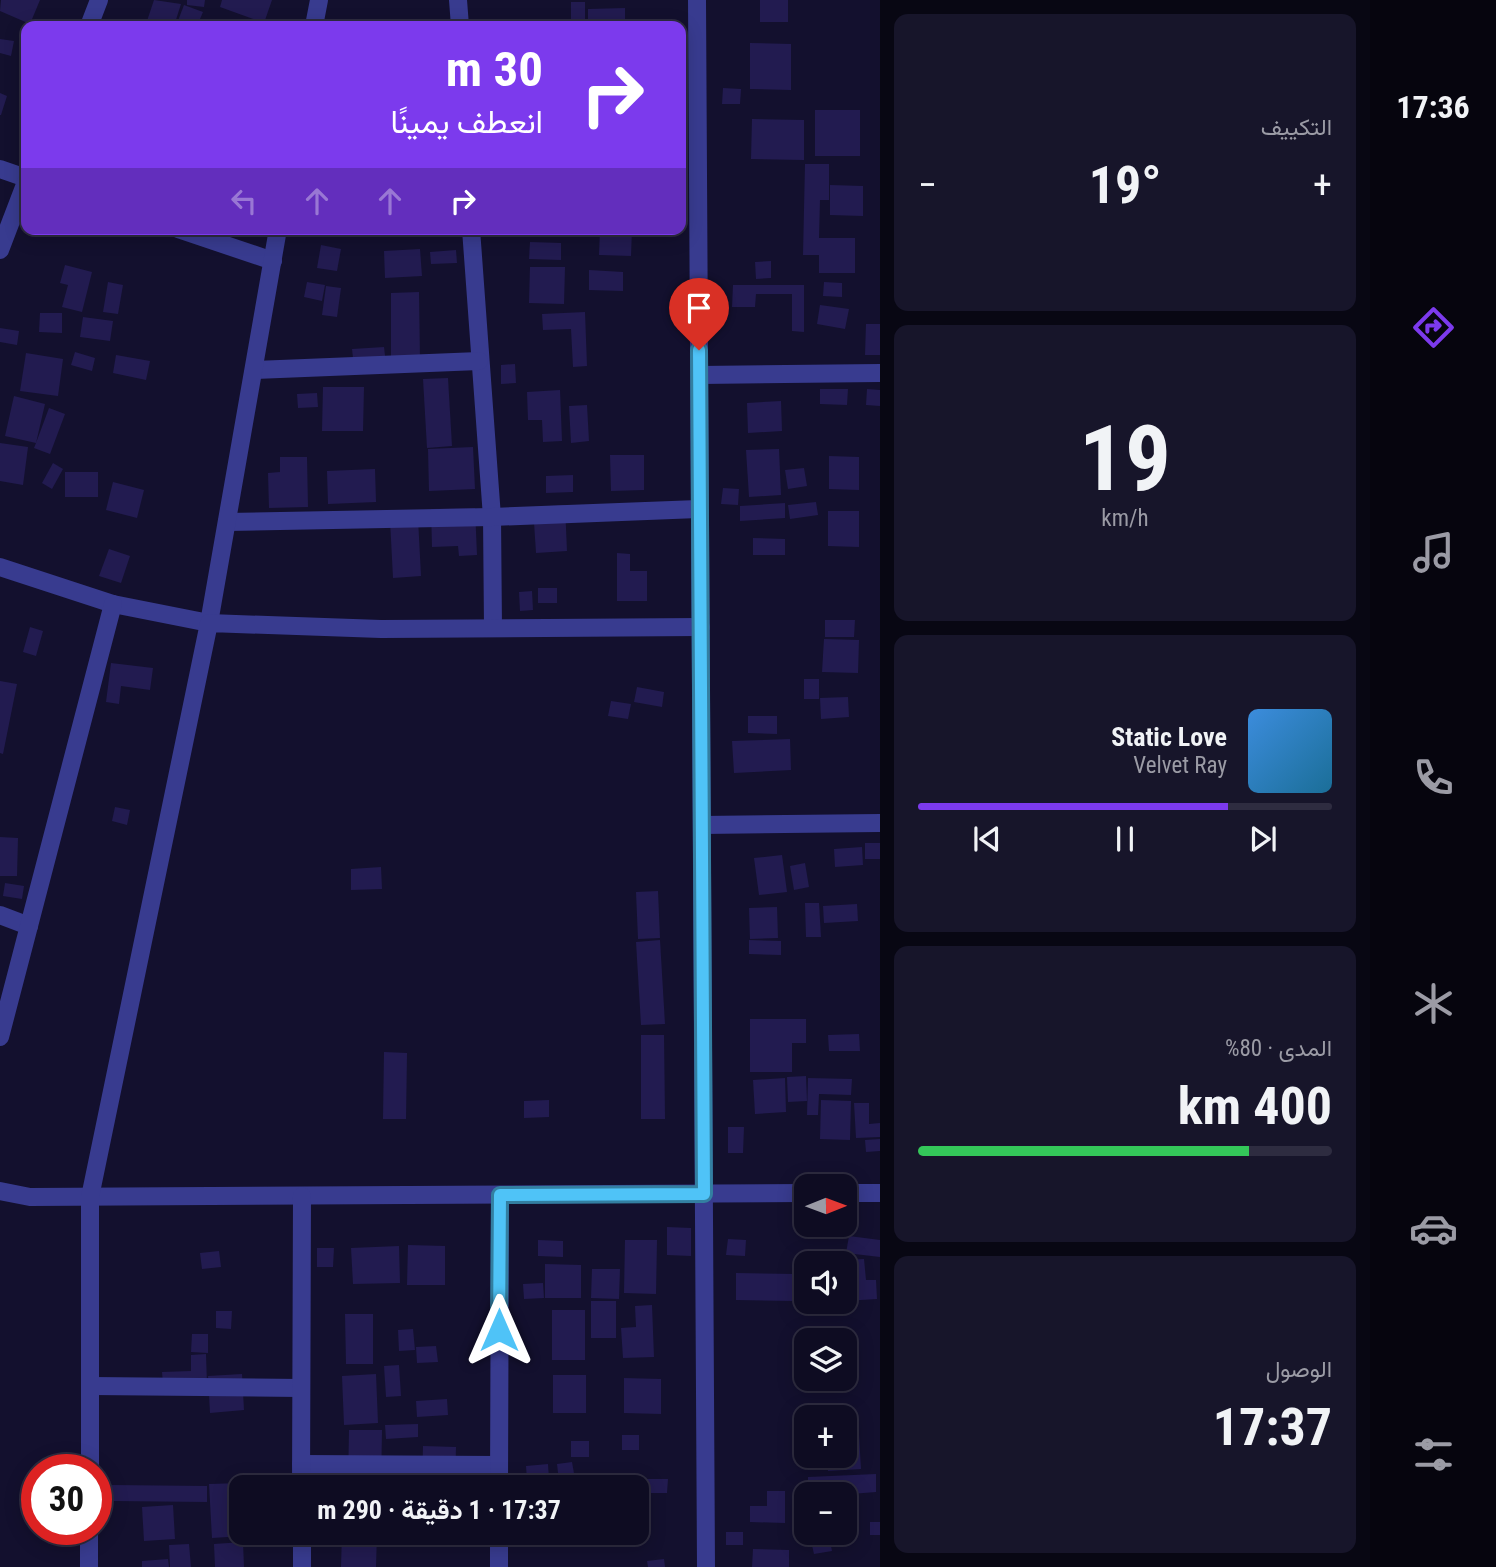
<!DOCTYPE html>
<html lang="ar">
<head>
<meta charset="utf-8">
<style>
  :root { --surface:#0e0c22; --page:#17152a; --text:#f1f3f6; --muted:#9b9ba5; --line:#2e2c40; --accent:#7c3aed }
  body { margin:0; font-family:"Roboto Condensed",Vazirmatn,sans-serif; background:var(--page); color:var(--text); direction:rtl; height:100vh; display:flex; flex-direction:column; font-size:26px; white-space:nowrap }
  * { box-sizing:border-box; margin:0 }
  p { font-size:23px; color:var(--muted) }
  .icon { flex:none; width:38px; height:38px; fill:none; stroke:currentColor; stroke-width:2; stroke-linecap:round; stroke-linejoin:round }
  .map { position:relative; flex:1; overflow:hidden; direction:ltr }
  .panel { display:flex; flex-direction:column; gap:14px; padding:14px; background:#080713; width:490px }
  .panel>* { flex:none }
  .banner { position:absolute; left:21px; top:21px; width:665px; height:214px; border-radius:14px; box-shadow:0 4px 18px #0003,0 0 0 2px var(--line); direction:rtl; background:#7c3aed; color:#fff; overflow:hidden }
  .needle { width:46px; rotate:89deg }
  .controls { position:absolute; left:794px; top:1174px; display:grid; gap:14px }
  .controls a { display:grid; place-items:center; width:63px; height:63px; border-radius:14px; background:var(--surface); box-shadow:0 4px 18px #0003,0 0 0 2px var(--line); font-size:35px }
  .speed { position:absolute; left:21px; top:1454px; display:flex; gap:14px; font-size:35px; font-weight:700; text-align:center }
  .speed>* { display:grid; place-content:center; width:91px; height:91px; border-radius:50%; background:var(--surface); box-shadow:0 4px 18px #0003,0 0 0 2px var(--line); line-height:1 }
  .speed .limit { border:10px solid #d22; background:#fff; color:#111 }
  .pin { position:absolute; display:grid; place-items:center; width:60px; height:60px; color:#fff; margin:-72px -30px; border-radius:50% 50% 50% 0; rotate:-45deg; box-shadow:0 0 7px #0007 }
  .pin .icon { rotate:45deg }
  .me { position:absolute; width:77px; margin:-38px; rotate:0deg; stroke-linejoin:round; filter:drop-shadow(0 0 5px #0008) }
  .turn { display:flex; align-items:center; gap:24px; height:147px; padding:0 28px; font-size:32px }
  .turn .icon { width:91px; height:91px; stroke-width:2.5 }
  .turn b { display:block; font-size:49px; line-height:60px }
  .lanes { display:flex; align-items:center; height:66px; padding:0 28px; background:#0003; justify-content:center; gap:35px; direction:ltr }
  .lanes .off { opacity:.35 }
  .big { font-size:52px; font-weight:700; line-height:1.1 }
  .panel .card { flex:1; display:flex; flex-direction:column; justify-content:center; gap:10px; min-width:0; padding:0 24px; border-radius:14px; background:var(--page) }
  .panel .dial { align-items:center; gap:0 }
  .dial b { font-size:91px; line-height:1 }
  .song { display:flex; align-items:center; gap:21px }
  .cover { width:84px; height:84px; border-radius:10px; background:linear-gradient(135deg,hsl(210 70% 55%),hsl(200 70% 35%)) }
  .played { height:7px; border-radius:4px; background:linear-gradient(90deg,var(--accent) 75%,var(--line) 75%) }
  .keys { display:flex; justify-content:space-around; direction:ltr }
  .heat { display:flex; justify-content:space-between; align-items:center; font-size:38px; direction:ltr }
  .charge { height:10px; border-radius:5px; background:linear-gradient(90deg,#34c759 80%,var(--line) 0) }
  .trip { position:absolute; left:229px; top:1475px; width:420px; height:70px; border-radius:14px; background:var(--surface); box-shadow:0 4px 18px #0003,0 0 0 2px var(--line); font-weight:700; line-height:70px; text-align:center; direction:rtl }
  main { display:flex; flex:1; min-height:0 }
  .menu { display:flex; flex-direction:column; width:126px; justify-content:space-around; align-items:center; background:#06050e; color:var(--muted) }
  .menu .icon { width:49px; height:49px }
  .menu .active { color:var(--accent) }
  .menu b { font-size:32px; color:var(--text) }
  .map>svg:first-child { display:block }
  .building { fill:#221b50 }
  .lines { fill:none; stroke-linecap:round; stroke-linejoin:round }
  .street { stroke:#383b8f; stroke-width:18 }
  .route-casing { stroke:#337fa1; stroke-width:18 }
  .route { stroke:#4fc3f7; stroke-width:12 }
</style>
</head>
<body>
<main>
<nav class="menu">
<b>17:36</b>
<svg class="icon active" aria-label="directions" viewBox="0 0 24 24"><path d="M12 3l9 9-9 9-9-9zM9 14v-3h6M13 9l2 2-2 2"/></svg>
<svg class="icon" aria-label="music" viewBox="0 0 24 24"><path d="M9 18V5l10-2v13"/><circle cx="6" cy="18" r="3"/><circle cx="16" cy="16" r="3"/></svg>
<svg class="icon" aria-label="phone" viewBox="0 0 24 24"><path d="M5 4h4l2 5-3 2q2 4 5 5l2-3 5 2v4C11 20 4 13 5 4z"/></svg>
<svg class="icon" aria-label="climate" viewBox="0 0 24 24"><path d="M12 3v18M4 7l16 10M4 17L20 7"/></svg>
<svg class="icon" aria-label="car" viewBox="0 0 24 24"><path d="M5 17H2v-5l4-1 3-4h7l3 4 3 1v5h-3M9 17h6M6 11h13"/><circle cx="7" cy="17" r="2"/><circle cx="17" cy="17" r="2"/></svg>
<svg class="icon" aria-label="filters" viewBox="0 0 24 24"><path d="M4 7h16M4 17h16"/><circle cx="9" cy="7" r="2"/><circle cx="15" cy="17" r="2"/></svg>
</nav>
<section class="panel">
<div class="card"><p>التكييف</p>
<div class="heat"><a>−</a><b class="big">19°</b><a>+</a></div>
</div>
<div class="card dial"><b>19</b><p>km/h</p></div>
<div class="card">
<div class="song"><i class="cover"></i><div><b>Static Love</b><p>Velvet Ray</p></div></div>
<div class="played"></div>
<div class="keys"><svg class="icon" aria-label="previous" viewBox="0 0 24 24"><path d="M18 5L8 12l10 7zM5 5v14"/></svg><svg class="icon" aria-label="pause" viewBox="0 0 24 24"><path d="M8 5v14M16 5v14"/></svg><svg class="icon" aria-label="next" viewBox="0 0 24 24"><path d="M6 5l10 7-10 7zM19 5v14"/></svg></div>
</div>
<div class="card"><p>المدى · 80%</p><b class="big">400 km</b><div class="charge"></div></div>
<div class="card"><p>الوصول</p><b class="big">17:37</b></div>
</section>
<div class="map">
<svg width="880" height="1567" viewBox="0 0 880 1567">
  <rect width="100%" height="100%" fill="#13102e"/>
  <g class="building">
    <path d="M 1,0 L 40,0 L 30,24 L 0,11 Z"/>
    <path d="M 154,0 L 181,4 L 174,26 L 146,24 Z"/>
    <path d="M 187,0 L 205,0 L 204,7 L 187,5 Z"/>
    <path d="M 222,0 L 272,0 L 264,23 L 220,7 Z"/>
    <rect x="760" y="0" width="28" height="22"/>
    <rect x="571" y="2" width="14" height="24"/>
    <path d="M 184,5 L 203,12 L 197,26 L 176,26 Z"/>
    <path d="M 625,8 L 625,26 L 588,26 L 588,9 Z"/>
    <path d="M 0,39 L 14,41 L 11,56 L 0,53 Z"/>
    <path d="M 750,43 L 791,44 L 791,90 L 750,89 Z"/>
    <path d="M 723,88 L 741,89 L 740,104 L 722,104 Z"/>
    <path d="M 0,93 L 7,96 L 1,115 L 0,115 Z"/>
    <rect x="815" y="110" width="45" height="46"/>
    <path d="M 752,119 L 804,120 L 804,160 L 751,159 Z"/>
    <path d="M 805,164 L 829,164 L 829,200 L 820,200 L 819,238 L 855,238 L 855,273 L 819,273 L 819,255 L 803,255 Z"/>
    <path d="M 830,185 L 863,186 L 863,216 L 830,215 Z"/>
    <path d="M 600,229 L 632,229 L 631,256 L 599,255 Z"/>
    <path d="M 530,242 L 561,243 L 561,260 L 529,259 Z"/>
    <path d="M 321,245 L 341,249 L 337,271 L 317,268 Z"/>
    <path d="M 420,249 L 422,276 L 385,278 L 384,251 Z"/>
    <path d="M 456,250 L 457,263 L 431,264 L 430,252 Z"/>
    <path d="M 771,261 L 771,278 L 756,279 L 755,262 Z"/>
    <path d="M 65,265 L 92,272 L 82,312 L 62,307 L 68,285 L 60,283 Z"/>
    <path d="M 530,267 L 565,267 L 564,304 L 529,303 Z"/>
    <path d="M 589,270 L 623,272 L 623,291 L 589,290 Z"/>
    <path d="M 108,282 L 123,285 L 118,314 L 103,312 Z"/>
    <path d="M 307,282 L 325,285 L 322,301 L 304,297 Z"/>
    <path d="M 824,282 L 842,283 L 842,297 L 823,296 Z"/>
    <path d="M 733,285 L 804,285 L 804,332 L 792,331 L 792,294 L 756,294 L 755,307 L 732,307 Z"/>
    <path d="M 326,286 L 341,288 L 337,317 L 322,315 Z"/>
    <path d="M 419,292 L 420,360 L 391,360 L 391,293 Z"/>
    <path d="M 820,305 L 849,309 L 845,329 L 817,324 Z"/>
    <path d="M 585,312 L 587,366 L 573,367 L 571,329 L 543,330 L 542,314 Z"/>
    <path d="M 40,313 L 62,313 L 62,333 L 39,332 Z"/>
    <path d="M 83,317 L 113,321 L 110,341 L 80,337 Z"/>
    <path d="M 866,324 L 880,324 L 880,355 L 865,355 Z"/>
    <path d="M 0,328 L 19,331 L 17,345 L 0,342 Z"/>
    <path d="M 384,347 L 386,364 L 354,367 L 352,349 Z"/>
    <path d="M 75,352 L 95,358 L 92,371 L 71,365 Z"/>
    <path d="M 26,353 L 63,359 L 58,396 L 20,391 Z"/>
    <path d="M 116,355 L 150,361 L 146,380 L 113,373 Z"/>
    <path d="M 515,364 L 516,383 L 501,384 L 501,365 Z"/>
    <path d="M 448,378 L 452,446 L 427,448 L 423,379 Z"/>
    <path d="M 323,387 L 364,387 L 363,431 L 322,431 Z"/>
    <path d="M 820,389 L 848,389 L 847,405 L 820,404 Z"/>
    <path d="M 867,389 L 880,390 L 880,406 L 866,405 Z"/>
    <path d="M 560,390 L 562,441 L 543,442 L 542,420 L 528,420 L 527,392 Z"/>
    <path d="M 317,393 L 318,407 L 298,408 L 297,394 Z"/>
    <path d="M 14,396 L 45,404 L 36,443 L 49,408 L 65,414 L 50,454 L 34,448 L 36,443 L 5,436 Z"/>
    <path d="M 781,401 L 782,431 L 748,433 L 747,403 Z"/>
    <path d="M 587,405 L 589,441 L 571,443 L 569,406 Z"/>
    <path d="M 0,443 L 28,447 L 23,485 L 0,481 Z"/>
    <path d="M 473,447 L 475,489 L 429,491 L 428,449 Z"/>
    <path d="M 779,449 L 781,495 L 749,497 L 746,450 Z"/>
    <path d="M 610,455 L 644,455 L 644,490 L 611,491 Z"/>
    <path d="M 829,456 L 859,457 L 859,490 L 829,489 Z"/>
    <path d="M 280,457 L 307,457 L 308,507 L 269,508 L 268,473 L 280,472 Z"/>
    <path d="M 53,463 L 63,469 L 52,489 L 42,483 Z"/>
    <path d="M 804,468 L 807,486 L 788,489 L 785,470 Z"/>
    <path d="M 375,469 L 376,502 L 328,504 L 327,471 Z"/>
    <rect x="65" y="472" width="33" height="25"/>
    <path d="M 573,475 L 573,492 L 546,493 L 546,476 Z"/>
    <path d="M 113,482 L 144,490 L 137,518 L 106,510 Z"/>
    <path d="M 723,488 L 739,489 L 738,505 L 721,504 Z"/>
    <path d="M 816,502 L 818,515 L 790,519 L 788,505 Z"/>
    <path d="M 785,503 L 785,518 L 740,521 L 740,506 Z"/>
    <path d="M 565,505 L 567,551 L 536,553 L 533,507 Z"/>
    <path d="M 475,508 L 477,555 L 459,556 L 458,546 L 432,547 L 431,509 Z"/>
    <path d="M 828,511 L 859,511 L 859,547 L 828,546 Z"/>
    <path d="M 418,518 L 421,576 L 393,578 L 390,520 Z"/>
    <path d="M 753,538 L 785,539 L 785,555 L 753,555 Z"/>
    <path d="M 109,549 L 130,556 L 121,583 L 99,576 Z"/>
    <path d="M 617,553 L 630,554 L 630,571 L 647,571 L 647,601 L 617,601 Z"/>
    <rect x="538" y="588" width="19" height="15"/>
    <path d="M 532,591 L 533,610 L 520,611 L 519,592 Z"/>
    <path d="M 825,620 L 855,620 L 854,637 L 825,637 Z"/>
    <path d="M 30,627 L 43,631 L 36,656 L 23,652 Z"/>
    <path d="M 824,639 L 859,640 L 858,673 L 822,672 Z"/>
    <path d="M 111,663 L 153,668 L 150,690 L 121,686 L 119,704 L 106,702 Z"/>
    <rect x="804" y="679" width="15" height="20"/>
    <path d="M 0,681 L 17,684 L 3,754 L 0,753 Z"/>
    <path d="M 637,687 L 664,692 L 662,707 L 634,702 Z"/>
    <path d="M 848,697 L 849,717 L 821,719 L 820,698 Z"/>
    <path d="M 611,701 L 631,704 L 628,719 L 608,716 Z"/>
    <path d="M 748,716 L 777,716 L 777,734 L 748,733 Z"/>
    <path d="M 790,739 L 791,770 L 734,773 L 732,741 Z"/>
    <path d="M 115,807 L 130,810 L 127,825 L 112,821 Z"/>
    <path d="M 0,837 L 18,838 L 17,876 L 0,876 Z"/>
    <rect x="865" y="843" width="15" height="16"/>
    <path d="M 862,847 L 863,865 L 835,867 L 834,849 Z"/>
    <path d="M 782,855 L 787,892 L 759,895 L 754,858 Z"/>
    <path d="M 805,863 L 809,887 L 794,890 L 790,866 Z"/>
    <path d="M 381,867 L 382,889 L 351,890 L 351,869 Z"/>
    <path d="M 5,883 L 24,886 L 22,899 L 3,896 Z"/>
    <path d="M 658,891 L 660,938 L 638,939 L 636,892 Z"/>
    <path d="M 805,903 L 819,903 L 821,937 L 806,937 Z"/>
    <path d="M 857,904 L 858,921 L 824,923 L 823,906 Z"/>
    <path d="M 777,907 L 778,938 L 750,939 L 749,908 Z"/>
    <path d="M 660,940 L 665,1024 L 641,1025 L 636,942 Z"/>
    <path d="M 749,940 L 781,941 L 781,955 L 749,954 Z"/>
    <path d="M 750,1019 L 806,1019 L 806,1043 L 792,1043 L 792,1072 L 750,1072 Z"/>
    <path d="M 859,1034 L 860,1051 L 829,1051 L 828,1035 Z"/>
    <path d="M 641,1035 L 664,1035 L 665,1119 L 641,1119 Z"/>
    <path d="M 384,1052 L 407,1053 L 406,1119 L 383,1119 Z"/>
    <path d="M 806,1076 L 807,1101 L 788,1102 L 787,1077 Z"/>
    <path d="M 785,1078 L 786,1112 L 755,1114 L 753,1080 Z"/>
    <path d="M 808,1078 L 852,1079 L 851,1095 L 819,1094 L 818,1115 L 807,1115 Z"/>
    <path d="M 549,1100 L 549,1117 L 524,1118 L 524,1101 Z"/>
    <path d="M 821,1100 L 851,1101 L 850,1140 L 820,1139 Z"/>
    <path d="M 854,1103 L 869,1103 L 869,1124 L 880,1123 L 880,1137 L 856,1138 Z"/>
    <path d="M 728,1127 L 744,1127 L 743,1153 L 728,1153 Z"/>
    <path d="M 880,1139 L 880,1151 L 866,1152 L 865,1140 Z"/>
    <path d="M 667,1227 L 691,1228 L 691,1256 L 667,1255 Z"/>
    <path d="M 849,1236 L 880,1240 L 880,1257 L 846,1253 Z"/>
    <path d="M 728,1239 L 746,1240 L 745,1256 L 726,1255 Z"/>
    <path d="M 538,1240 L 563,1241 L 563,1257 L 538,1256 Z"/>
    <path d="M 625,1240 L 657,1240 L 656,1294 L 624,1293 Z"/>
    <path d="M 408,1245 L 445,1246 L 445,1285 L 407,1285 Z"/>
    <path d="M 399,1246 L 400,1283 L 353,1284 L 351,1248 Z"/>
    <path d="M 317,1248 L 334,1248 L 333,1267 L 317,1267 Z"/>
    <path d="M 219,1251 L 221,1267 L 202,1269 L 200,1253 Z"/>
    <path d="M 864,1259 L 866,1280 L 876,1280 L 877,1299 L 845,1301 L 845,1264 L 830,1261 Z"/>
    <path d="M 545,1264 L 581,1265 L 581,1298 L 545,1298 Z"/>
    <path d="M 592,1269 L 620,1269 L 619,1299 L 591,1298 Z"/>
    <path d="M 736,1273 L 795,1274 L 795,1301 L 736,1300 Z"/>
    <path d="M 543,1283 L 544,1298 L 524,1299 L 523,1284 Z"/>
    <rect x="591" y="1301" width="25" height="37"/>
    <path d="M 652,1305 L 654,1357 L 623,1358 L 621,1328 L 636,1327 L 635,1306 Z"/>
    <rect x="552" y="1310" width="33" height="50"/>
    <path d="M 216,1311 L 232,1311 L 231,1329 L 216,1328 Z"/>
    <path d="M 345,1314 L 373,1314 L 373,1364 L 346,1364 Z"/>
    <path d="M 413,1329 L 415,1350 L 399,1351 L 398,1330 Z"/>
    <path d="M 192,1334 L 208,1334 L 208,1353 L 191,1352 Z"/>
    <path d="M 436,1346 L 438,1362 L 417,1363 L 416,1347 Z"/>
    <path d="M 206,1354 L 207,1384 L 163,1385 L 162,1372 L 191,1371 L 191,1355 Z"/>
    <path d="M 845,1357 L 855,1357 L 856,1372 L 845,1372 Z"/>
    <path d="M 399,1365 L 401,1396 L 386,1397 L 384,1366 Z"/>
    <path d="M 242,1374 L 244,1410 L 210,1413 L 208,1376 Z"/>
    <path d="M 376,1374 L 378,1423 L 344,1425 L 342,1376 Z"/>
    <rect x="553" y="1375" width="33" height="38"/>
    <path d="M 624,1378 L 661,1379 L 661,1414 L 624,1413 Z"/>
    <path d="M 447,1399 L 448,1415 L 417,1417 L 416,1401 Z"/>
    <path d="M 418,1424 L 418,1437 L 386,1439 L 385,1425 Z"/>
    <path d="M 349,1430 L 382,1430 L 381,1485 L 348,1485 Z"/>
    <path d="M 859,1434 L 861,1469 L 828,1471 L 828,1456 L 845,1456 L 845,1435 Z"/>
    <rect x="622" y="1435" width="17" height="15"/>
    <rect x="571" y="1441" width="18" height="16"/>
    <path d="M 423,1446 L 456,1447 L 455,1484 L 422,1483 Z"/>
    <path d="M 572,1462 L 575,1479 L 559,1481 L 557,1464 Z"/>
    <path d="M 548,1464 L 549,1479 L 527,1480 L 526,1466 Z"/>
    <path d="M 334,1469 L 335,1484 L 317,1485 L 316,1470 Z"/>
    <path d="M 876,1474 L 876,1492 L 851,1494 L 853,1523 L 845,1524 L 845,1494 L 808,1494 L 808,1477 Z"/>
    <path d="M 630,1479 L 668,1479 L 667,1493 L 637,1493 L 637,1488 L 630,1488 Z"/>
    <path d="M 242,1483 L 242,1533 L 244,1536 L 212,1538 L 209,1484 Z"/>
    <path d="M 112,1485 L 207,1486 L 207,1502 L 112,1501 Z"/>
    <path d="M 767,1491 L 785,1491 L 785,1523 L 750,1522 L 750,1506 L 767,1506 Z"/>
    <path d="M 173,1505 L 175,1539 L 144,1541 L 142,1507 Z"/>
    <rect x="870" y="1522" width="10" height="13"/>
    <rect x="726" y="1532" width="17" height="13"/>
    <path d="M 342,1533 L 377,1533 L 376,1567 L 341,1567 Z"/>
    <path d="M 524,1533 L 542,1533 L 542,1540 L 524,1539 Z"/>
    <path d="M 590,1533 L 617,1533 L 616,1540 L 589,1537 Z"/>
    <path d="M 829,1536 L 832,1551 L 814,1554 L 811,1541 Z"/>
    <path d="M 243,1542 L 244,1567 L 215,1567 L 214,1544 Z"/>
    <path d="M 189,1544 L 191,1567 L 170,1567 L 169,1545 Z"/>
    <path d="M 753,1549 L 789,1550 L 789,1567 L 752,1567 Z"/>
    <path d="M 168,1559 L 169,1567 L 142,1567 L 142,1561 Z"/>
    <path d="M 664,1559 L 665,1567 L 648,1567 L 647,1561 Z"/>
  </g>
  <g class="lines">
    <g class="street">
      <path d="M 458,0 L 460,26"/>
      <path d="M 697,0 L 706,1567"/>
      <path d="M 89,26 L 99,0"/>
      <path d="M 314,26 L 319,0"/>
      <path d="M 0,169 L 26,178"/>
      <path d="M 178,229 L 273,261"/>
      <path d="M 471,229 L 492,517 L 493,628"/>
      <path d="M 0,250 L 26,182"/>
      <path d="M 255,370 L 479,361"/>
      <path d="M 700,375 L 880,373"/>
      <path d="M 227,522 L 492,517 L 698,509"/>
      <path d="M 0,567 L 113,604 L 209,623 L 278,229"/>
      <path d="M 702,825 L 880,823"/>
      <path d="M 0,915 L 29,926"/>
      <path d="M 0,1037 L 113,604"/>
      <path d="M 0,1191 L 30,1197 L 807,1193"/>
      <path d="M 845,1193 L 880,1193"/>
      <path d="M 91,1386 L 301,1388"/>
      <path d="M 301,1464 L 499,1465"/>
      <path d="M 90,1470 L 90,1197 L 209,623 L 381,629 L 701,627"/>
      <path d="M 301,1488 L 302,1196"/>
      <path d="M 499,1488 L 500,1195"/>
      <path d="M 302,1533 L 302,1567"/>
      <path d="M 89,1567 L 89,1530"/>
      <path d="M 499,1567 L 499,1533"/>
    </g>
  </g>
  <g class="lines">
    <g class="route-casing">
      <path id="route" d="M 499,1330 L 500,1195 L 704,1194 L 699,350"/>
    </g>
    <use href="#route" class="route"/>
  </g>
</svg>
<div class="controls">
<a><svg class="needle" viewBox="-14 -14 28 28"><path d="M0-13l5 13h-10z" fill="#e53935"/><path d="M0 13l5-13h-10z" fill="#9b9ba5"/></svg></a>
<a><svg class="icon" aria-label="sound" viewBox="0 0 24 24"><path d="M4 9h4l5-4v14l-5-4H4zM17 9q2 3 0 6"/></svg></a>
<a><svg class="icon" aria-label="layers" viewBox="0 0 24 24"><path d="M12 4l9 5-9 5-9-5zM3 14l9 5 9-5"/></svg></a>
<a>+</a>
<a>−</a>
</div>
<div class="speed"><div class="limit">30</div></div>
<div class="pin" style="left:699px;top:350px;background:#d93025"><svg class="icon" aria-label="arrive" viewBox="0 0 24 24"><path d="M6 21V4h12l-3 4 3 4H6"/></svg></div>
<svg class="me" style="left:499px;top:1330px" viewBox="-20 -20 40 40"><path d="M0-17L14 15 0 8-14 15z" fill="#4fc3f7" stroke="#fff" stroke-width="4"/></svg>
<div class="trip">17:37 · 1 دقيقة · 290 m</div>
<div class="banner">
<div class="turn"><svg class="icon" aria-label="right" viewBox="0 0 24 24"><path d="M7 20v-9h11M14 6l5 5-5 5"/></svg><div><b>30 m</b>انعطف يمينًا</div></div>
<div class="lanes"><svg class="icon off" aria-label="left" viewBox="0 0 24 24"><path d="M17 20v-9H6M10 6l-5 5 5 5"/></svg><svg class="icon off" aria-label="ahead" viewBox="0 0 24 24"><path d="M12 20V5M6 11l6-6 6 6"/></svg><svg class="icon off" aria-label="ahead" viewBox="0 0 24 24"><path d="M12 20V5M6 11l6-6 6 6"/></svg><svg class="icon" aria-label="right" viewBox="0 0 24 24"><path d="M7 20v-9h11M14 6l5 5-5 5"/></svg></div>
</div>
</div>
</main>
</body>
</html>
